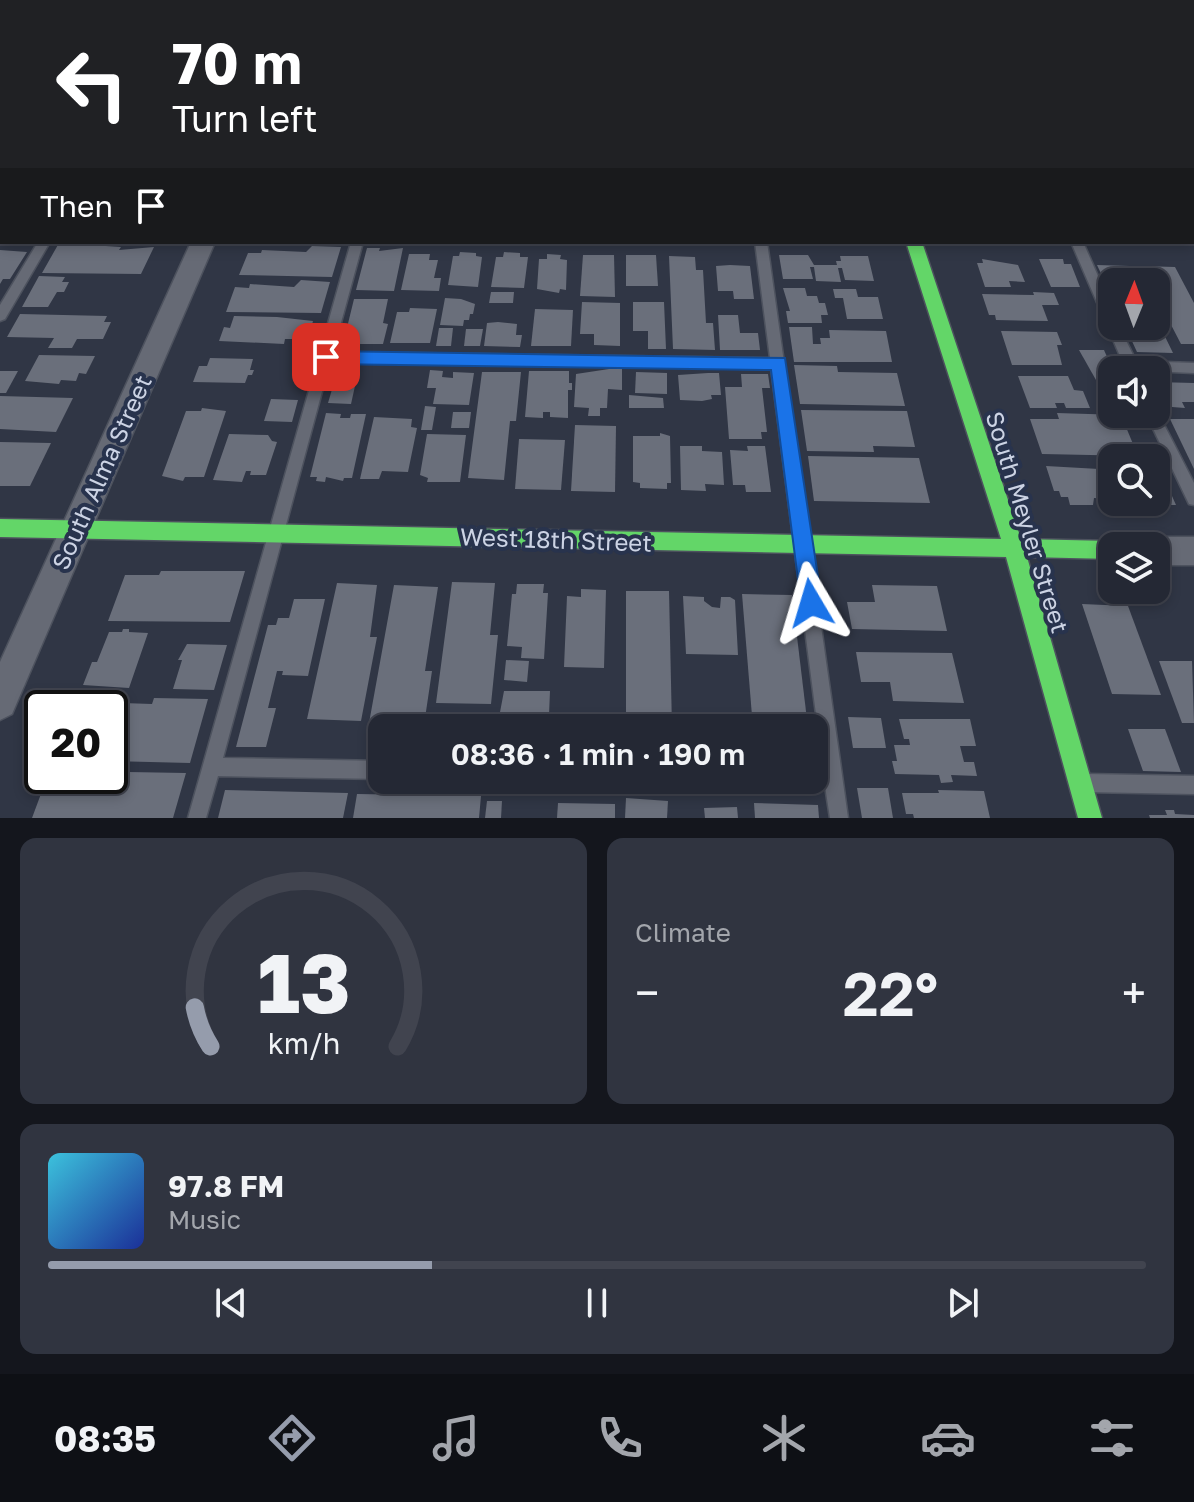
<!DOCTYPE html>
<html lang="en">
<head>
<meta charset="utf-8">
<style>
  :root { --surface:#242834; --page:#303440; --text:#f1f3f6; --muted:#a3a6ac; --line:#41444f; --accent:#959cac }
  body { margin:0; font-family:"Golos Text",sans-serif; background:var(--page); color:var(--text); height:100vh; display:flex; flex-direction:column; font-size:30px; white-space:nowrap }
  * { box-sizing:border-box; margin:0 }
  p { font-size:26px; color:var(--muted) }
  .icon { flex:none; width:44px; height:44px; fill:none; stroke:currentColor; stroke-width:2; stroke-linecap:round; stroke-linejoin:round }
  .map { position:relative; height:818px; overflow:hidden }
  .sheet { display:flex; flex-direction:column; gap:20px; padding:20px; background:#14161d; flex:1 }
  .sheet>* { flex:none }
  .guide { position:absolute; left:0px; top:0px; width:1194px; height:244px; box-shadow:0 4px 12px #0003,0 0 0 2px var(--line); background:#202124; color:#fff; overflow:hidden }
  .needle { width:52px; rotate:1deg }
  .tools { position:absolute; left:1098px; top:268px; display:grid; gap:16px }
  .tools a { display:grid; place-items:center; width:72px; height:72px; border-radius:16px; background:var(--surface); box-shadow:0 4px 12px #0003,0 0 0 2px var(--line); font-size:40px }
  .speed { position:absolute; left:24px; top:690px; display:flex; gap:16px; font-size:40px; font-weight:700; text-align:center }
  .speed>* { display:grid; place-content:center; width:104px; height:104px; border-radius:50%; background:var(--surface); box-shadow:0 4px 12px #0003,0 0 0 2px var(--line); line-height:1 }
  .speed .limit { border:4px solid #111; border-radius:12px; background:#fff; color:#111 }
  .pin { position:absolute; display:grid; place-items:center; width:68px; height:68px; color:#fff; margin:-34px; border-radius:16px; box-shadow:0 4px 12px #0006 }
  .me { position:absolute; width:88px; margin:-44px; rotate:353deg; stroke-linejoin:round; filter:drop-shadow(0 0 6px #0008) }
  .turn { display:flex; align-items:center; gap:28px; height:168px; padding:0 40px; font-size:36px }
  .turn .icon { width:104px; height:104px; stroke-width:2.5 }
  .turn b { display:block; font-size:56px; line-height:68px }
  .then { display:flex; align-items:center; height:76px; padding:0 40px; background:#0003; gap:16px; font-size:30px }
  .big { font-size:60px; font-weight:600; line-height:1.1 }
  .sheet .tile { flex:1; display:flex; flex-direction:column; justify-content:center; gap:12px; min-width:0; padding:0 28px; border-radius:16px; background:var(--page) }
  .sheet .dial { align-items:center; gap:0 }
  .dial svg { height:208px; overflow:visible; fill:none; stroke:var(--line); stroke-width:7; stroke-linecap:round; text-anchor:middle }
  .dial text { fill:var(--text); stroke:none }
  .song { display:flex; align-items:center; gap:24px }
  .cover { width:96px; height:96px; border-radius:12px; background:linear-gradient(135deg,hsl(190 70% 55%),hsl(230 70% 35%)) }
  .played { height:8px; border-radius:4px; background:linear-gradient(90deg,var(--accent) 35%,var(--line) 35%) }
  .keys { display:flex; justify-content:space-around; direction:ltr }
  .heat { display:flex; justify-content:space-between; align-items:center; font-size:44px; direction:ltr }
  .sheet .tiles { flex:1; display:grid; gap:20px; grid-template-columns:1fr 1fr }
  .tile:last-child { grid-column:span 2 }
  .trip { position:absolute; left:368px; top:714px; width:460px; height:80px; border-radius:16px; background:var(--surface); box-shadow:0 4px 12px #0003,0 0 0 2px var(--line); font-weight:600; line-height:80px; text-align:center }
  .tab-bar { display:flex; height:128px; justify-content:space-around; align-items:center; background:#0e1015; color:var(--muted) }
  .tab-bar .icon { width:56px; height:56px }
  .tab-bar .current { color:var(--accent) }
  .tab-bar b { font-size:36px; color:var(--text) }
  .map>svg:first-child { display:block }
  .built { fill:#2d3957 }
  .building { fill:#6a6f7b }
  .lines { fill:none; stroke-linecap:round; stroke-linejoin:round }
  .lane-casing { stroke:#4d525e; stroke-width:3 }
  .street-casing { stroke:#4d525e; stroke-width:3 }
  .fast-casing { stroke:#4d525e; stroke-width:3 }
  .lane { fill:#666a75; fill-rule:evenodd }
  .street { fill:#666a75; fill-rule:evenodd }
  .fast { fill:#63d668; fill-rule:evenodd }
  .route { fill:#1a73e8; stroke:#114b97; stroke-width:2 }
  .labels { text-anchor:middle; dominant-baseline:central; stroke-width:8; stroke-linejoin:round; paint-order:stroke }
  .street-label { font-size:24px; fill:#ccd3e4; stroke:#28334d }
</style>
</head>
<body>
<div class="map">
<svg width="1194" height="818" viewBox="0 0 1194 818">
  <rect width="100%" height="100%" fill="#303645"/>
  <path class="built" d="M 0,0 L 1194,0 L 1194,121 L 1192,2 L 2,2 L 0,197 Z"/>
  <g class="building">
    <path d="M 59,243 L 121,247 L 119,250 L 154,247 L 141,274 L 42,273 Z"/>
    <path d="M 312,246 L 341,247 L 332,277 L 239,275 L 248,253 L 261,253 L 262,250 L 306,252 Z"/>
    <path d="M 367,248 L 380,248 L 379,251 L 403,248 L 394,291 L 356,290 Z"/>
    <path d="M 0,250 L 27,252 L 10,279 L 3,279 L 0,284 Z"/>
    <path d="M 460,252 L 476,253 L 476,256 L 482,257 L 478,287 L 448,285 L 453,256 L 459,256 Z"/>
    <path d="M 504,252 L 520,253 L 520,257 L 528,257 L 524,288 L 491,287 L 496,257 L 503,257 Z"/>
    <path d="M 409,254 L 430,254 L 429,260 L 438,260 L 434,278 L 441,278 L 439,291 L 401,290 Z"/>
    <path d="M 547,254 L 561,255 L 560,259 L 567,260 L 566,290 L 560,289 L 559,293 L 537,289 L 539,259 L 547,259 Z"/>
    <path d="M 583,255 L 614,255 L 615,297 L 580,296 Z"/>
    <path d="M 626,255 L 656,255 L 658,286 L 626,286 Z"/>
    <path d="M 779,255 L 808,255 L 814,265 L 837,265 L 836,261 L 841,261 L 840,256 L 868,256 L 874,281 L 845,280 L 842,268 L 838,268 L 841,282 L 816,281 L 814,267 L 810,267 L 813,279 L 783,279 Z"/>
    <path d="M 669,256 L 695,257 L 696,270 L 703,270 L 706,323 L 713,323 L 715,350 L 673,349 Z"/>
    <path d="M 982,259 L 1018,265 L 1025,282 L 1009,281 L 1011,287 L 985,287 L 977,263 L 983,263 Z"/>
    <path d="M 1039,259 L 1063,259 L 1064,264 L 1071,264 L 1080,287 L 1051,287 Z"/>
    <path d="M 730,265 L 750,266 L 754,299 L 734,299 L 733,291 L 718,291 L 716,266 Z"/>
    <path d="M 1097,265 L 1130,266 L 1138,282 L 1112,282 L 1112,297 Z"/>
    <path d="M 1141,266 L 1175,267 L 1194,303 L 1194,344 L 1181,344 L 1156,296 L 1156,282 L 1149,282 Z"/>
    <path d="M 39,276 L 65,277 L 62,282 L 69,282 L 64,292 L 57,292 L 48,307 L 22,307 Z"/>
    <path d="M 301,280 L 330,282 L 321,313 L 226,312 L 235,287 L 249,288 L 250,284 L 294,287 Z"/>
    <path d="M 783,288 L 805,288 L 807,296 L 817,296 L 819,303 L 825,303 L 828,315 L 821,315 L 822,323 L 788,323 L 786,311 L 790,311 Z"/>
    <path d="M 833,289 L 856,289 L 858,297 L 878,297 L 883,319 L 847,319 L 843,298 L 835,298 Z"/>
    <path d="M 491,292 L 514,292 L 513,303 L 489,303 Z"/>
    <path d="M 1033,292 L 1054,293 L 1059,305 L 1042,305 L 1048,321 L 996,320 L 995,315 L 989,315 L 982,294 L 1034,295 Z"/>
    <path d="M 445,298 L 461,299 L 475,304 L 473,314 L 470,314 L 469,320 L 464,320 L 463,326 L 440,325 Z"/>
    <path d="M 354,299 L 388,299 L 383,323 L 388,324 L 383,344 L 343,344 Z"/>
    <path d="M 582,302 L 620,303 L 620,346 L 594,345 L 594,334 L 580,334 Z"/>
    <path d="M 633,302 L 664,302 L 666,349 L 648,349 L 648,331 L 633,331 Z"/>
    <path d="M 410,308 L 437,309 L 430,343 L 390,343 L 397,312 L 409,312 Z"/>
    <path d="M 535,309 L 573,310 L 571,346 L 531,346 Z"/>
    <path d="M 20,314 L 107,316 L 104,322 L 111,322 L 103,339 L 77,339 L 72,348 L 48,348 L 54,338 L 7,337 Z"/>
    <path d="M 718,315 L 738,315 L 740,333 L 758,333 L 760,350 L 720,350 Z"/>
    <path d="M 234,316 L 277,317 L 313,321 L 308,339 L 285,339 L 284,344 L 219,341 L 224,327 L 230,328 Z"/>
    <path d="M 1156,318 L 1173,353 L 1137,352 L 1125,326 L 1156,326 Z"/>
    <path d="M 498,322 L 517,324 L 516,335 L 522,335 L 520,347 L 484,346 L 487,323 Z"/>
    <path d="M 789,327 L 812,327 L 813,344 L 821,344 L 820,338 L 830,338 L 829,330 L 886,331 L 892,362 L 794,362 Z"/>
    <path d="M 439,328 L 453,328 L 451,346 L 436,346 Z"/>
    <path d="M 466,329 L 483,329 L 480,346 L 464,346 Z"/>
    <path d="M 1001,331 L 1057,332 L 1062,345 L 1057,345 L 1062,365 L 1012,365 Z"/>
    <path d="M 1079,350 L 1104,350 L 1112,368 L 1112,380 L 1096,380 Z"/>
    <path d="M 39,355 L 95,356 L 86,374 L 79,373 L 76,381 L 61,380 L 59,384 L 25,381 Z"/>
    <path d="M 210,358 L 253,359 L 250,370 L 254,370 L 252,375 L 248,375 L 245,383 L 193,382 L 199,366 L 207,366 Z"/>
    <path d="M 794,365 L 837,366 L 838,372 L 897,373 L 905,406 L 800,404 Z"/>
    <path d="M 609,369 L 622,369 L 622,390 L 608,389 L 607,408 L 600,408 L 600,416 L 588,416 L 589,408 L 574,407 L 576,374 Z"/>
    <path d="M 430,370 L 443,371 L 442,377 L 453,378 L 453,372 L 474,373 L 469,405 L 433,404 L 436,388 L 427,388 Z"/>
    <path d="M 0,371 L 18,371 L 6,393 L 0,393 Z"/>
    <path d="M 529,371 L 569,371 L 569,383 L 572,383 L 572,390 L 568,390 L 568,418 L 550,417 L 550,412 L 543,412 L 543,418 L 525,417 Z"/>
    <path d="M 482,372 L 521,372 L 516,421 L 510,421 L 504,480 L 468,478 Z"/>
    <path d="M 636,372 L 667,373 L 667,394 L 635,393 Z"/>
    <path d="M 708,373 L 719,373 L 721,395 L 711,395 L 712,399 L 702,401 L 680,400 L 678,375 Z"/>
    <path d="M 741,374 L 768,374 L 770,388 L 762,388 L 767,432 L 761,432 L 762,439 L 729,439 L 725,387 L 742,387 Z"/>
    <path d="M 1018,376 L 1068,376 L 1074,390 L 1083,391 L 1090,408 L 1066,408 L 1064,403 L 1055,403 L 1057,408 L 1030,408 Z"/>
    <path d="M 1156,382 L 1194,383 L 1194,402 L 1182,402 L 1185,408 L 1172,407 L 1170,401 L 1159,400 Z"/>
    <path d="M 333,386 L 355,386 L 351,404 L 328,403 Z"/>
    <path d="M 629,395 L 663,398 L 664,408 L 629,408 Z"/>
    <path d="M 0,396 L 73,398 L 56,432 L 0,429 Z"/>
    <path d="M 271,399 L 298,400 L 292,422 L 264,421 Z"/>
    <path d="M 425,406 L 436,407 L 432,430 L 421,430 Z"/>
    <path d="M 202,408 L 226,411 L 204,477 L 185,477 L 183,481 L 162,476 L 186,411 L 201,411 Z"/>
    <path d="M 801,410 L 907,411 L 915,447 L 873,446 L 874,452 L 807,451 Z"/>
    <path d="M 453,412 L 471,412 L 469,428 L 451,428 Z"/>
    <path d="M 326,413 L 341,414 L 340,418 L 350,418 L 351,414 L 366,414 L 352,478 L 344,478 L 343,481 L 326,477 L 325,482 L 316,481 L 317,477 L 310,477 Z"/>
    <path d="M 1057,413 L 1121,415 L 1138,456 L 1042,454 L 1030,419 L 1059,419 Z"/>
    <path d="M 374,417 L 412,419 L 411,427 L 417,428 L 408,472 L 382,471 L 379,479 L 360,479 Z"/>
    <path d="M 1170,419 L 1194,419 L 1194,469 Z"/>
    <path d="M 575,425 L 616,426 L 615,492 L 571,491 Z"/>
    <path d="M 660,433 L 670,436 L 671,483 L 667,483 L 667,489 L 640,488 L 640,483 L 633,482 L 633,436 L 660,436 Z"/>
    <path d="M 229,434 L 268,435 L 272,441 L 277,442 L 266,475 L 250,475 L 251,471 L 246,471 L 242,482 L 213,480 Z"/>
    <path d="M 427,434 L 466,435 L 460,482 L 427,482 L 428,478 L 420,475 Z"/>
    <path d="M 519,439 L 565,440 L 561,490 L 515,489 Z"/>
    <path d="M 0,442 L 51,443 L 30,486 L 0,486 Z"/>
    <path d="M 680,446 L 702,446 L 702,451 L 722,452 L 724,485 L 705,484 L 706,491 L 681,490 Z"/>
    <path d="M 747,446 L 765,446 L 771,492 L 746,492 L 745,485 L 733,485 L 730,450 L 748,451 Z"/>
    <path d="M 808,456 L 919,458 L 930,503 L 814,501 Z"/>
    <path d="M 1156,460 L 1176,505 L 1147,505 L 1147,502 L 1156,502 Z"/>
    <path d="M 1046,466 L 1099,469 L 1112,499 L 1094,498 L 1093,505 L 1070,505 L 1068,497 L 1061,497 L 1059,491 L 1054,491 Z"/>
    <path d="M 161,571 L 245,571 L 230,622 L 108,621 L 125,575 L 159,575 Z"/>
    <path d="M 452,582 L 495,583 L 490,635 L 498,635 L 491,704 L 436,703 Z"/>
    <path d="M 337,583 L 377,585 L 370,637 L 377,637 L 361,721 L 307,719 Z"/>
    <path d="M 517,584 L 544,584 L 543,593 L 548,593 L 544,659 L 521,658 L 522,647 L 507,646 L 512,594 L 516,594 Z"/>
    <path d="M 394,585 L 438,587 L 425,671 L 432,671 L 424,725 L 369,723 Z"/>
    <path d="M 872,585 L 937,586 L 947,631 L 852,629 L 847,602 L 875,602 Z"/>
    <path d="M 581,589 L 606,590 L 604,668 L 564,667 L 567,596 L 581,597 Z"/>
    <path d="M 626,591 L 669,591 L 672,728 L 626,728 Z"/>
    <path d="M 742,594 L 792,595 L 808,728 L 753,728 Z"/>
    <path d="M 683,596 L 704,597 L 704,601 L 712,607 L 720,608 L 721,597 L 730,597 L 735,600 L 738,655 L 686,654 Z"/>
    <path d="M 294,599 L 325,599 L 308,676 L 282,675 L 283,671 L 277,671 L 268,708 L 276,708 L 266,747 L 236,747 L 268,625 L 276,625 L 278,618 L 289,618 Z"/>
    <path d="M 1082,604 L 1128,606 L 1161,695 L 1112,694 Z"/>
    <path d="M 123,629 L 129,629 L 129,632 L 148,633 L 129,688 L 83,685 L 92,662 L 97,662 L 109,632 L 122,632 Z"/>
    <path d="M 187,644 L 227,645 L 214,690 L 173,689 L 182,660 L 178,660 Z"/>
    <path d="M 856,652 L 952,653 L 964,703 L 893,701 L 890,682 L 861,682 Z"/>
    <path d="M 506,660 L 529,661 L 527,682 L 504,680 Z"/>
    <path d="M 1159,661 L 1192,661 L 1194,723 L 1182,723 Z"/>
    <path d="M 504,691 L 550,691 L 549,715 L 553,715 L 552,728 L 497,728 Z"/>
    <path d="M 154,698 L 208,699 L 190,763 L 110,761 L 110,708 L 91,708 L 93,702 L 152,704 Z"/>
    <path d="M 435,713 L 493,714 L 491,728 L 433,728 Z"/>
    <path d="M 848,717 L 881,718 L 886,748 L 853,748 Z"/>
    <path d="M 899,719 L 970,719 L 976,746 L 960,746 L 964,762 L 974,762 L 977,776 L 951,775 L 953,782 L 941,783 L 939,775 L 895,774 L 892,761 L 897,761 L 894,745 L 910,745 L 909,739 L 904,739 Z"/>
    <path d="M 1128,729 L 1165,729 L 1181,772 L 1143,771 Z"/>
    <path d="M 128,772 L 186,773 L 173,818 L 32,818 L 45,783 L 63,784 L 65,777 L 126,778 Z"/>
    <path d="M 857,788 L 888,788 L 893,818 L 862,818 Z"/>
    <path d="M 225,790 L 348,793 L 343,818 L 218,818 Z"/>
    <path d="M 938,790 L 984,791 L 990,818 L 914,818 L 913,814 L 906,814 L 902,793 L 939,793 Z"/>
    <path d="M 357,794 L 481,796 L 479,818 L 353,818 Z"/>
    <path d="M 626,798 L 668,801 L 667,818 L 625,818 Z"/>
    <path d="M 487,801 L 502,801 L 501,818 L 485,818 Z"/>
    <path d="M 558,803 L 615,804 L 615,818 L 557,818 Z"/>
    <path d="M 754,803 L 818,805 L 819,818 L 755,818 Z"/>
    <path d="M 737,807 L 738,818 L 705,818 L 704,808 Z"/>
    <path d="M 1165,810 L 1174,810 L 1175,814 L 1194,815 L 1194,818 L 1150,818 L 1149,815 L 1167,815 Z"/>
  </g>
  <g class="lines">
    <g class="lane-casing">
      <g id="lane">
        <rect x="524" y="0" width="10" height="2"/>
        <rect x="0" y="14" width="2" height="6"/>
        <rect x="1192" y="130" width="2" height="6"/>
        <path d="M 38,242 L 50,242 L 5,319 L 0,321 L 0,305 Z"/>
        <path d="M 351,242 L 363,242 L 333,352 L 770,358 L 755,242 L 767,242 L 848,818 L 830,818 L 825,786 L 807,784 L 806,780 L 814,780 L 814,768 L 823,768 L 771,368 L 330,362 L 223,758 L 382,761 L 382,779 L 218,776 L 206,818 L 188,818 Z"/>
        <path d="M 1071,242 L 1083,242 L 1112,308 L 1112,326 L 1119,326 L 1136,361 L 1194,363 L 1194,373 L 1126,370 Z"/>
        <path d="M 1156,409 L 1194,483 L 1194,505 L 1189,504 L 1146,414 L 1156,414 Z"/>
        <path d="M 1086,774 L 1194,776 L 1194,794 L 1086,792 L 1079,790 L 1077,783 L 1079,776 Z"/>
      </g>
    </g>
    <g class="street-casing">
      <g id="street">
        <rect x="0" y="211" width="2" height="16"/>
        <path d="M 1192,228 L 1194,228 L 1194,244 L 1185,242 L 1192,242 Z"/>
        <path d="M 191,242 L 215,242 L 12,714 L 0,720 L 0,662 Z"/>
        <path d="M 1156,537 L 1194,537 L 1194,565 L 1156,565 L 1156,546 L 1143,546 L 1145,541 Z"/>
      </g>
    </g>
    <g class="fast-casing">
      <path id="fast" d="M 906,242 L 922,242 L 1021,539 L 1112,541 L 1120,546 L 1112,546 L 1112,559 L 1027,557 L 1102,818 L 1078,818 L 1006,557 L 0,537 L 0,519 L 1001,539 Z"/>
    </g>
    <use href="#lane" class="lane"/>
    <use href="#street" class="street"/>
    <use href="#fast" class="fast"/>
  </g>
  <path class="route" d="M 326,351 L 785,358 L 822,603 L 819,610 L 811,613 L 804,610 L 801,603 L 771,370 L 326,364 L 317,357 Z"/>
  <g class="labels">
    <g class="street-label">
      <text transform="translate(101 472) rotate(-66)">South Alma Street</text>
      <text transform="translate(1028 522) rotate(73)">South Meyler Street</text>
      <text transform="translate(556 539) rotate(2)">West 18th Street</text>
    </g>
  </g>
</svg>
<div class="tools">
<a><svg class="needle" viewBox="-14 -14 28 28"><path d="M0-13l5 13h-10z" fill="#e53935"/><path d="M0 13l5-13h-10z" fill="#a3a6ac"/></svg></a>
<a><svg class="icon" aria-label="sound" viewBox="0 0 24 24"><path d="M4 9h4l5-4v14l-5-4H4zM17 9q2 3 0 6"/></svg></a>
<a><svg class="icon" aria-label="search" viewBox="0 0 24 24"><circle cx="10" cy="10" r="6"/><path d="M15 15l6 6"/></svg></a>
<a><svg class="icon" aria-label="layers" viewBox="0 0 24 24"><path d="M12 4l9 5-9 5-9-5zM3 14l9 5 9-5"/></svg></a>
</div>
<div class="speed"><div class="limit">20</div></div>
<div class="pin" style="left:326px;top:357px;background:#d93025"><svg class="icon" aria-label="arrive" viewBox="0 0 24 24"><path d="M6 21V4h12l-3 4 3 4H6"/></svg></div>
<svg class="me" style="left:811px;top:603px" viewBox="-20 -20 40 40"><path d="M0-17L14 15 0 8-14 15z" fill="#1a73e8" stroke="#fff" stroke-width="4"/></svg>
<div class="trip">08:36 · 1 min · 190 m</div>
<div class="guide">
<div class="turn"><svg class="icon" aria-label="left" viewBox="0 0 24 24"><path d="M17 20v-9H6M10 6l-5 5 5 5"/></svg><div><b>70 m</b>Turn left</div></div>
<div class="then">Then<svg class="icon" aria-label="arrive" viewBox="0 0 24 24"><path d="M6 21V4h12l-3 4 3 4H6"/></svg></div>
</div>
</div>
<section class="sheet">
<div class="tiles">
<div class="tile dial"><svg viewBox="0 0 100 80">
<path d="M14 69A42 42 0 1 1 86 69"/>
<path d="M14 69A42 42 0 0 1 8 54" stroke="#959cac"/>
<text x="50" y="56" font-size="32" font-weight="700">13</text>
<text x="50" y="72" font-size="11">km/h</text>
</svg></div>
<div class="tile"><p>Climate</p>
<div class="heat"><a>−</a><b class="big">22°</b><a>+</a></div>
</div>
<div class="tile">
<div class="song"><i class="cover"></i><div><b>97.8 FM</b><p>Music</p></div></div>
<div class="played"></div>
<div class="keys"><svg class="icon" aria-label="previous" viewBox="0 0 24 24"><path d="M18 5L8 12l10 7zM5 5v14"/></svg><svg class="icon" aria-label="pause" viewBox="0 0 24 24"><path d="M8 5v14M16 5v14"/></svg><svg class="icon" aria-label="next" viewBox="0 0 24 24"><path d="M6 5l10 7-10 7zM19 5v14"/></svg></div>
</div>
</div>
</section>
<nav class="tab-bar">
<b>08:35</b>
<svg class="icon current" aria-label="directions" viewBox="0 0 24 24"><path d="M12 3l9 9-9 9-9-9zM9 14v-3h6M13 9l2 2-2 2"/></svg>
<svg class="icon" aria-label="music" viewBox="0 0 24 24"><path d="M9 18V5l10-2v13"/><circle cx="6" cy="18" r="3"/><circle cx="16" cy="16" r="3"/></svg>
<svg class="icon" aria-label="phone" viewBox="0 0 24 24"><path d="M5 4h4l2 5-3 2q2 4 5 5l2-3 5 2v4C11 20 4 13 5 4z"/></svg>
<svg class="icon" aria-label="climate" viewBox="0 0 24 24"><path d="M12 3v18M4 7l16 10M4 17L20 7"/></svg>
<svg class="icon" aria-label="car" viewBox="0 0 24 24"><path d="M5 17H2v-5l4-1 3-4h7l3 4 3 1v5h-3M9 17h6M6 11h13"/><circle cx="7" cy="17" r="2"/><circle cx="17" cy="17" r="2"/></svg>
<svg class="icon" aria-label="filters" viewBox="0 0 24 24"><path d="M4 7h16M4 17h16"/><circle cx="9" cy="7" r="2"/><circle cx="15" cy="17" r="2"/></svg>
</nav>
</body>
</html>
